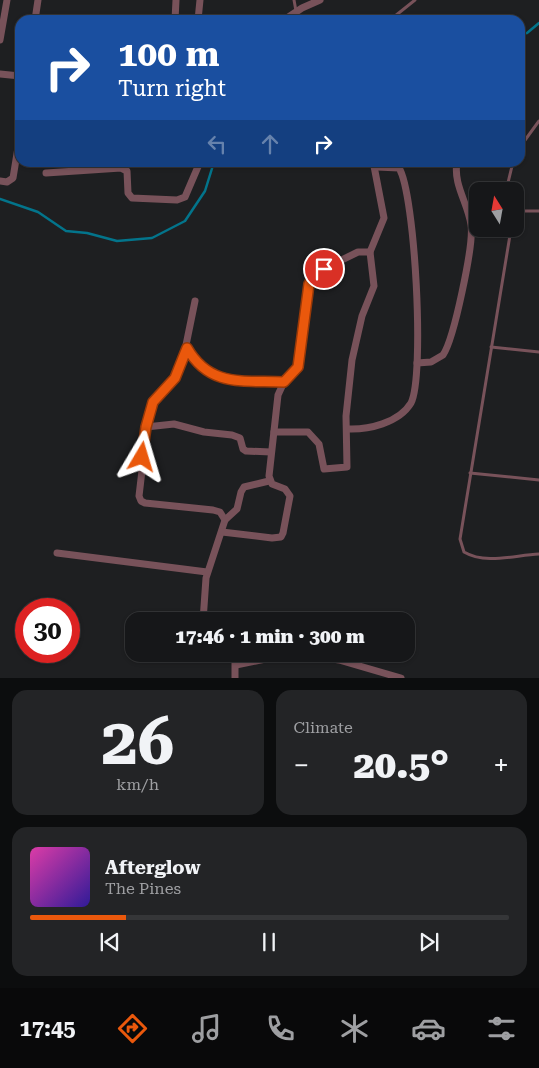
<!DOCTYPE html>
<html lang="en">
<head>
<meta charset="utf-8">
<style>
  :root { --surface:#161719; --page:#232426; --text:#f1f3f6; --muted:#9e9fa2; --line:#353638; --accent:#ea580c }
  body { margin:0; font-family:"Roboto Serif",serif; background:var(--page); color:var(--text); height:100vh; display:flex; flex-direction:column; font-size:19px; white-space:nowrap }
  * { box-sizing:border-box; margin:0 }
  p { font-size:16px; color:var(--muted) }
  .icon { flex:none; width:28px; height:28px; fill:none; stroke:currentColor; stroke-width:2; stroke-linecap:round; stroke-linejoin:round }
  .map { position:relative; height:678px; overflow:hidden }
  .details { display:flex; flex-direction:column; gap:12px; padding:12px; background:#0c0d0e; flex:1 }
  .details>* { flex:none }
  .guide { position:absolute; left:15px; top:15px; width:510px; height:152px; border-radius:15px; box-shadow:0 1px 4px #0004,0 0 0 1px var(--line); background:#1a4fa0; color:#fff; overflow:hidden }
  .needle { width:32px; rotate:349deg }
  .buttons { position:absolute; left:469px; top:182px; display:grid; gap:10px }
  .buttons a { display:grid; place-items:center; width:55px; height:55px; border-radius:10px; background:var(--surface); box-shadow:0 1px 4px #0004,0 0 0 1px var(--line); font-size:25px }
  .speed { position:absolute; left:15px; top:598px; display:flex; gap:10px; font-size:25px; font-weight:700; text-align:center }
  .speed>* { display:grid; place-content:center; width:65px; height:65px; border-radius:50%; background:var(--surface); box-shadow:0 1px 4px #0004,0 0 0 1px var(--line); line-height:1 }
  .speed .limit { border:8px solid #d22; background:#fff; color:#111 }
  .pin { position:absolute; display:grid; place-items:center; width:42px; height:42px; color:#fff; margin:-21px; border:2px solid #fff; border-radius:50%; box-shadow:0 1px 5px #0007 }
  .me { position:absolute; width:55px; margin:-28px; rotate:7deg; stroke-linejoin:round; filter:drop-shadow(0 0 4px #0008) }
  .turn { display:flex; align-items:center; gap:18px; height:105px; padding:0 20px; font-size:22px }
  .turn .icon { width:65px; height:65px; stroke-width:2.5 }
  .turn b { display:block; font-size:35px; line-height:42px }
  .lanes { display:flex; align-items:center; height:48px; padding:0 20px; background:#0003; justify-content:center; gap:25px; direction:ltr }
  .lanes .off { opacity:.35 }
  .big { font-size:38px; font-weight:800; line-height:1.1 }
  .details .card { flex:1; display:flex; flex-direction:column; justify-content:center; gap:8px; min-width:0; padding:0 18px; border-radius:15px; background:var(--page) }
  .details .dial { align-items:center; gap:0 }
  .dial b { font-size:65px; line-height:1 }
  .song { display:flex; align-items:center; gap:15px }
  .cover { width:60px; height:60px; border-radius:8px; background:linear-gradient(135deg,hsl(320 70% 55%),hsl(250 70% 35%)) }
  .played { height:5px; border-radius:2px; background:linear-gradient(90deg,var(--accent) 20%,var(--line) 20%) }
  .keys { display:flex; justify-content:space-around; direction:ltr }
  .heat { display:flex; justify-content:space-between; align-items:center; font-size:28px; direction:ltr }
  .details .tiles { flex:1; display:grid; gap:12px; grid-template-columns:1fr 1fr }
  .card:last-child { grid-column:span 2 }
  .trip { position:absolute; left:125px; top:612px; width:290px; height:50px; border-radius:15px; background:var(--surface); box-shadow:0 1px 4px #0004,0 0 0 1px var(--line); font-weight:800; line-height:50px; text-align:center }
  .tab-bar { display:flex; height:80px; justify-content:space-around; align-items:center; background:#09090a; color:var(--muted) }
  .tab-bar .icon { width:35px; height:35px }
  .tab-bar .selected { color:var(--accent) }
  .tab-bar b { font-size:22px; color:var(--text) }
  .map>svg:first-child { display:block }
  .lines { fill:none; stroke-linecap:round; stroke-linejoin:round }
  .stream { stroke:#03748b; stroke-width:2.5 }
  .service { stroke:#78525a; stroke-width:3 }
  .minor { stroke:#78525a; stroke-width:7 }
  .route-casing { stroke:#983908; stroke-width:12 }
  .route { stroke:#ea580c; stroke-width:9 }
</style>
</head>
<body>
<div class="map">
<svg width="539" height="678" viewBox="0 0 539 678">
  <rect width="100%" height="100%" fill="#1e1f21"/>
  <g class="lines">
    <g class="stream">
      <path d="M 520,34 L 527,33 L 539,23"/>
      <path d="M 0,199 L 38,212 L 66,231 L 87,233 L 117,241 L 152,238 L 185,221 L 205,191 L 214,162"/>
    </g>
    <g class="service">
      <path d="M 294,0 L 296,11"/>
      <path d="M 390,20 L 415,0"/>
      <path d="M 520,147 L 539,121"/>
      <path d="M 506,191 L 513,162"/>
      <path d="M 515,217 L 522,211 L 539,211"/>
      <path d="M 511,229 L 460,539 L 464,552 C 486,565 515,555 539,554"/>
      <path d="M 491,347 L 539,352"/>
      <path d="M 470,473 L 539,480"/>
    </g>
    <g class="minor">
      <path d="M 35,20 L 38,0"/>
      <path d="M 175,20 L 176,0"/>
      <path d="M 198,20 L 200,0"/>
      <path d="M 284,20 L 302,8 L 320,0"/>
      <path d="M 0,40 L 7,0"/>
      <path d="M 0,74 L 20,76"/>
      <path d="M 46,173 L 121,168 L 127,171 L 128,193 L 132,198 L 177,200 L 185,197 L 200,162"/>
      <path d="M 0,181 L 7,182 L 13,178 L 20,135"/>
      <path d="M 195,301 L 186,345 C 200,386 249,381 284,382"/>
      <path d="M 187,348 L 175,378 L 157,396 L 149,411 L 139,496 L 141,501 L 145,503 L 213,510 L 220,512 L 225,520 L 206,578 L 203,621"/>
      <path d="M 417,363 L 431,362 L 443,355 C 454,339 474,244 471,225 C 468,203 453,185 457,162"/>
      <path d="M 146,427 L 174,424 L 204,432 L 232,435 L 240,438 L 243,449 L 246,451 L 271,452"/>
      <path d="M 347,429 C 368,430 399,423 411,403 C 425,376 415,193 399,168 L 377,167 L 372,163"/>
      <path d="M 274,432 L 308,432 L 319,444 L 324,469 L 347,467 L 346,416 L 352,360 L 362,316 L 374,286 L 370,252 L 384,218 L 374,166"/>
      <path d="M 225,520 L 237,509 L 241,492 L 244,487 L 269,481"/>
      <path d="M 222,532 L 272,538 L 281,537 L 283,533 L 290,496 L 285,489 L 272,484 L 269,476 L 278,395 L 284,382 L 298,367 L 306,301 L 313,277 L 317,272 L 358,252 L 370,252"/>
      <path d="M 57,553 L 207,572"/>
      <path d="M 301,654 L 339,660 L 401,678"/>
      <path d="M 236,665 L 290,654"/>
      <path d="M 235,678 L 235,654"/>
    </g>
  </g>
  <g class="lines">
    <g class="route-casing">
      <path id="route" d="M 142,457 L 146,427 L 153,402 L 175,378 L 187,348 C 210,388 244,380 284,382 L 298,367 L 309,284 L 313,277 L 324,269"/>
    </g>
    <use href="#route" class="route"/>
  </g>
</svg>
<div class="buttons">
<a><svg class="needle" viewBox="-14 -14 28 28"><path d="M0-13l5 13h-10z" fill="#e53935"/><path d="M0 13l5-13h-10z" fill="#9e9fa2"/></svg></a>
</div>
<div class="speed"><div class="limit">30</div></div>
<div class="pin" style="left:324px;top:269px;background:#d93025"><svg class="icon" aria-label="arrive" viewBox="0 0 24 24"><path d="M6 21V4h12l-3 4 3 4H6"/></svg></div>
<svg class="me" style="left:142px;top:457px" viewBox="-20 -20 40 40"><path d="M0-17L14 15 0 8-14 15z" fill="#ea580c" stroke="#fff" stroke-width="4"/></svg>
<div class="trip">17:46 · 1 min · 300 m</div>
<div class="guide">
<div class="turn"><svg class="icon" aria-label="right" viewBox="0 0 24 24"><path d="M7 20v-9h11M14 6l5 5-5 5"/></svg><div><b>100 m</b>Turn right</div></div>
<div class="lanes"><svg class="icon off" aria-label="left" viewBox="0 0 24 24"><path d="M17 20v-9H6M10 6l-5 5 5 5"/></svg><svg class="icon off" aria-label="ahead" viewBox="0 0 24 24"><path d="M12 20V5M6 11l6-6 6 6"/></svg><svg class="icon" aria-label="right" viewBox="0 0 24 24"><path d="M7 20v-9h11M14 6l5 5-5 5"/></svg></div>
</div>
</div>
<section class="details">
<div class="tiles">
<div class="card dial"><b>26</b><p>km/h</p></div>
<div class="card"><p>Climate</p>
<div class="heat"><a>−</a><b class="big">20.5°</b><a>+</a></div>
</div>
<div class="card">
<div class="song"><i class="cover"></i><div><b>Afterglow</b><p>The Pines</p></div></div>
<div class="played"></div>
<div class="keys"><svg class="icon" aria-label="previous" viewBox="0 0 24 24"><path d="M18 5L8 12l10 7zM5 5v14"/></svg><svg class="icon" aria-label="pause" viewBox="0 0 24 24"><path d="M8 5v14M16 5v14"/></svg><svg class="icon" aria-label="next" viewBox="0 0 24 24"><path d="M6 5l10 7-10 7zM19 5v14"/></svg></div>
</div>
</div>
</section>
<nav class="tab-bar">
<b>17:45</b>
<svg class="icon selected" aria-label="directions" viewBox="0 0 24 24"><path d="M12 3l9 9-9 9-9-9zM9 14v-3h6M13 9l2 2-2 2"/></svg>
<svg class="icon" aria-label="music" viewBox="0 0 24 24"><path d="M9 18V5l10-2v13"/><circle cx="6" cy="18" r="3"/><circle cx="16" cy="16" r="3"/></svg>
<svg class="icon" aria-label="phone" viewBox="0 0 24 24"><path d="M5 4h4l2 5-3 2q2 4 5 5l2-3 5 2v4C11 20 4 13 5 4z"/></svg>
<svg class="icon" aria-label="climate" viewBox="0 0 24 24"><path d="M12 3v18M4 7l16 10M4 17L20 7"/></svg>
<svg class="icon" aria-label="car" viewBox="0 0 24 24"><path d="M5 17H2v-5l4-1 3-4h7l3 4 3 1v5h-3M9 17h6M6 11h13"/><circle cx="7" cy="17" r="2"/><circle cx="17" cy="17" r="2"/></svg>
<svg class="icon" aria-label="filters" viewBox="0 0 24 24"><path d="M4 7h16M4 17h16"/><circle cx="9" cy="7" r="2"/><circle cx="15" cy="17" r="2"/></svg>
</nav>
</body>
</html>
